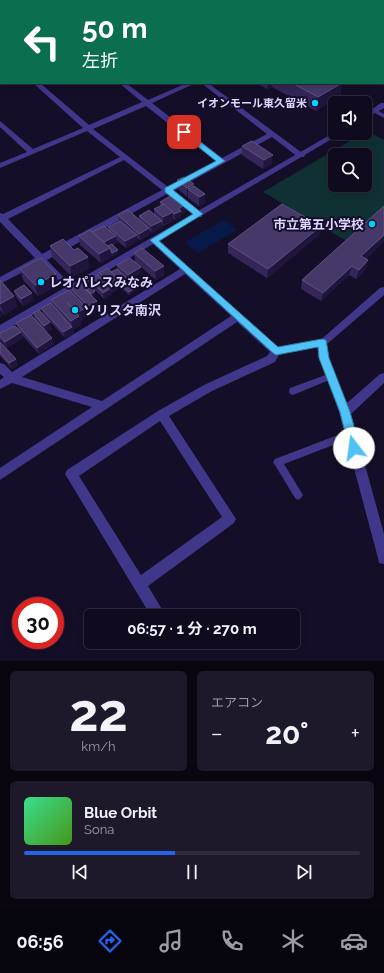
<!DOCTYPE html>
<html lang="ja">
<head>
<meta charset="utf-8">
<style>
  :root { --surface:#100a1e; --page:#1e182b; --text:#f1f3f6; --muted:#9c9aa4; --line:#302b3c; --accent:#2563eb }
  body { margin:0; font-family:Raleway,"Noto Sans JP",sans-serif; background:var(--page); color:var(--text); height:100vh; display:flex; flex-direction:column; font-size:15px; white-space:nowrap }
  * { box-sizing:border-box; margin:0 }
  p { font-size:13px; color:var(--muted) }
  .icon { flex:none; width:22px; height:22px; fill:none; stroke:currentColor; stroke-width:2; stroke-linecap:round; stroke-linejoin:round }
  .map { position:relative; height:661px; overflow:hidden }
  .drawer { display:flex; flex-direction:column; gap:10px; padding:10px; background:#090610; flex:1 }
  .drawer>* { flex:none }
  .banner { position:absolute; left:0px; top:0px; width:384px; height:84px; box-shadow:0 2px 10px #0003,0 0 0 1px var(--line); background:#0b6e4f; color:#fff; overflow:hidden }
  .tools { position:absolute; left:328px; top:96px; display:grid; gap:8px }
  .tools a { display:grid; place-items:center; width:44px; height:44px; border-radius:6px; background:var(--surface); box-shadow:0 2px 10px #0003,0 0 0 1px var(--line); font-size:20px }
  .speed { position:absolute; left:12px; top:597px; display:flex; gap:8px; font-size:20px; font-weight:700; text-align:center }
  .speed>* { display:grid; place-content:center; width:52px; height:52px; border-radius:50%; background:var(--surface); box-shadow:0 2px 10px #0003,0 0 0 1px var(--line); line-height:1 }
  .speed .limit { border:6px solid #d22; background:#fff; color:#111 }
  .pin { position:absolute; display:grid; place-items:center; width:34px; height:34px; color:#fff; margin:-17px; border-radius:8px; box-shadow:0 2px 6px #0006 }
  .me { position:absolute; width:44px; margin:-22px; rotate:345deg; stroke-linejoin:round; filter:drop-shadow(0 0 3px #0008) }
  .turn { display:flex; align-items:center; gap:14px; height:84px; padding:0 16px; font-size:18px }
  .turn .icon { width:52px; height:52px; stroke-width:2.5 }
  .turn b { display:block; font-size:28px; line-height:34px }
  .big { font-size:30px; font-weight:700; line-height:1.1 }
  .drawer .card { flex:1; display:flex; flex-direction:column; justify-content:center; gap:6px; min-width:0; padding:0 14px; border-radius:6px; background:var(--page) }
  .drawer .dial { align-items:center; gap:0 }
  .dial b { font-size:52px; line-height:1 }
  .song { display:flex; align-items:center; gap:12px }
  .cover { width:48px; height:48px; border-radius:6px; background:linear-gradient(135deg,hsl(150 70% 55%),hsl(100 70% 35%)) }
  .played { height:4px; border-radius:2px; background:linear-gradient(90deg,var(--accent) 45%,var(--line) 45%) }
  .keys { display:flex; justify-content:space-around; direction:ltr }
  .heat { display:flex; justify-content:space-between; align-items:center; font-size:22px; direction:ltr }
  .drawer .tiles { flex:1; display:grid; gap:10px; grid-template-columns:1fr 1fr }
  .card:last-child { grid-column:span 2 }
  .trip { position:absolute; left:84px; top:609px; width:216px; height:40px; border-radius:6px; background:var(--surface); box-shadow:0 2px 10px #0003,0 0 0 1px var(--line); font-weight:700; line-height:40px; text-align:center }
  .tab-bar { display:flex; height:64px; justify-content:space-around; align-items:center; background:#06040c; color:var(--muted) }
  .tab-bar .icon { width:28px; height:28px }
  .tab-bar .on { color:var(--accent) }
  .tab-bar b { font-size:18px; color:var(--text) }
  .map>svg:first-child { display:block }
  .green { fill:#103133; fill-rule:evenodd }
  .water { fill:#071949 }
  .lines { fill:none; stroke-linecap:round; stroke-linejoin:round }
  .service { fill:#40368a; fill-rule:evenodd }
  .minor { fill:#40368a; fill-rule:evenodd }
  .tertiary { fill:#40368a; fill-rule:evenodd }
  .wall { fill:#342658 }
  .shaded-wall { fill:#20153d }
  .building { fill:#46396a; stroke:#5e5181 }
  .route { fill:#4fc3f7; stroke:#337fa1 }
  .poi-dot { fill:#01d1ff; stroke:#150e28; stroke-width:1.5 }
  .labels { text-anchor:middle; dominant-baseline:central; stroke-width:4; stroke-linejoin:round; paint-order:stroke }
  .far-poi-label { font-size:11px; font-weight:bold; fill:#ddd5ff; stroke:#150e28; text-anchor:end }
  .poi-label { font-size:13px; font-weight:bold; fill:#ddd5ff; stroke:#150e28; text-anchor:start }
</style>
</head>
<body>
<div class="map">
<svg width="384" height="661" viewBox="0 0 384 661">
  <rect width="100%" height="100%" fill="#150e28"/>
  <path class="green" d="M 367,131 L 384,140 L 384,207 L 345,240 L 263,192 ZM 335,155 L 365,155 L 365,185 L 335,185 Z"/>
  <path class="water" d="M 224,220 L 237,230 L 198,253 L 185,242 Z"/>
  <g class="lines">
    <g class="service">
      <rect x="135" y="0" width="4" height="1"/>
      <rect x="0" y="58" width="1" height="4"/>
      <path d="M 375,109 L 384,114 L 384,118 L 373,112 L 373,110 Z"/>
      <path d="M 322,340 L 325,341 L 326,343 L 325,345 L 322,346 L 276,354 L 273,353 L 272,351 L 273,349 L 276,348 Z"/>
      <path d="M 331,373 L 334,374 L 335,376 L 334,378 L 293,395 L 290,394 L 289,391 L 290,388 Z"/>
      <path d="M 351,430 L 354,431 L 356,434 L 354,437 L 284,464 L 303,495 L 301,498 L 298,500 L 295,498 L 275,465 L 273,462 L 275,459 Z"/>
    </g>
    <g class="minor">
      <rect x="157" y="0" width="6" height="1"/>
      <rect x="0" y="74" width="1" height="4"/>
      <path d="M 33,83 L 40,83 L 89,125 L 142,102 L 119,83 L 126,83 L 148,100 L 187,83 L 196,83 L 152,103 L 222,158 L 267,134 L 201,83 L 208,83 L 305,155 L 304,157 L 298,157 L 272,137 L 173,191 L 202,213 L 202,217 L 196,217 L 167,194 L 47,260 L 73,287 L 75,289 L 73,291 L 67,291 L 40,263 L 0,284 L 0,277 L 35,258 L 0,222 L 0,213 L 3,214 L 120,157 L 87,131 L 0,168 L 0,163 L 27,152 L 0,127 L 0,121 L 33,149 L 83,128 ZM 146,106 L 216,161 L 168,187 L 93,129 ZM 124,160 L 162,190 L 42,254 L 8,219 Z"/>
      <path d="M 154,237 L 157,238 L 281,351 L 275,362 L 212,391 L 169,416 L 236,519 L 234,523 L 148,586 L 166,616 L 151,616 L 65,474 L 67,470 L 158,411 L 204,385 L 267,356 L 270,352 L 237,322 L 0,480 L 0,468 L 92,407 L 12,383 L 0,389 L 0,380 L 4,377 L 0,374 L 0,363 L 4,364 L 12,372 L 180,269 L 151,242 L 150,240 L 151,238 ZM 185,274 L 231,316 L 102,401 L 22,377 ZM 160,421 L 222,517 L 141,575 L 79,476 Z"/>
      <path d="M 384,287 L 384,295 L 327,344 L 329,358 L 347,403 L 380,374 L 384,373 L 384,383 L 351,414 L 384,534 L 384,564 L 379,563 L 378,558 L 339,412 L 319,358 L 317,343 L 380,288 Z"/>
    </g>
    <g class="tertiary">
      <path d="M 381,103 L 384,103 L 384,108 L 365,119 L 365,114 Z"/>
      <path d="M 335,132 L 335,133 L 342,133 L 0,334 L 0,325 Z"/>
    </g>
  </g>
  <g class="wall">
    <path d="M 0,0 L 62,0 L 61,1 L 1,1 L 1,29 L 0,29 Z"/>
    <path d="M 256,83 L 344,83 L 342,84 L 340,96 L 316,111 L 272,87 L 267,89 Z"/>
    <path d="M 242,146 L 272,164 L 263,169 L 242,155 Z"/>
    <path d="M 177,180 L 194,186 L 205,194 L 205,203 L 199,206 L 188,198 L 188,196 L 187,197 L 178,189 Z"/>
    <path d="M 160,202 L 185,212 L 181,214 L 181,217 L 175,220 L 173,219 L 173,221 L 163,226 L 162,225 L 162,227 L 152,233 L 150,231 L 150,234 L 140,240 L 137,238 L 137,241 L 126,248 L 116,240 L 117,242 L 113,245 L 118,250 L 118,253 L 113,256 L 111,255 L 112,256 L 101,263 L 80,245 L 79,236 L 109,230 L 108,227 L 119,222 L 118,215 L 139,219 L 139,216 L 154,214 L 154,209 L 160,206 Z"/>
    <path d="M 384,206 L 384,241 L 366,259 L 366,269 L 356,279 L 349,275 L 321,301 L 301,289 L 302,280 Z"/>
    <path d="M 321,226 L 319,235 L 267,278 L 228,253 L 228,244 Z"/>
    <path d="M 50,246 L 74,250 L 90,268 L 72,277 L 52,257 Z"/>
    <path d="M 134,253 L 164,266 L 164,275 L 156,280 L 135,262 Z"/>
    <path d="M 117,265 L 141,273 L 129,281 L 137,290 L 129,295 L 120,287 L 120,288 L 112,293 L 111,292 L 112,294 L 104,299 L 91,286 L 90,280 L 100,278 L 99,273 L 111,272 L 117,270 Z"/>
    <path d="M 20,269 L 59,285 L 38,296 L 23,280 Z"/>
    <path d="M 0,280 L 14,296 L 17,307 L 4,315 L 0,310 Z"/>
    <path d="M 85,288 L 95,294 L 92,296 L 97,301 L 98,310 L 90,315 L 87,312 L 88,316 L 80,321 L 81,325 L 73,329 L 74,333 L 65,338 L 43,314 L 41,308 L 53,305 L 51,300 L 72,293 L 71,289 Z"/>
    <path d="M 14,291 L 34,300 L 23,306 L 16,297 Z"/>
    <path d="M 33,313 L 52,329 L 46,332 L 54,344 L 39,354 L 22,335 L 23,338 L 7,348 L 0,340 L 0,333 L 17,327 L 16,323 L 35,319 Z"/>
    <path d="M 0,342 L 18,365 L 12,369 L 0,356 Z"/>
  </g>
  <g class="shaded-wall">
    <path d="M 40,0 L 45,0 L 45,1 L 33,1 Z"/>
    <path d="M 54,0 L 62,0 L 61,1 L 54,1 Z"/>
    <path d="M 339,0 L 362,0 L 360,1 L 337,1 Z"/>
    <path d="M 1,15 L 1,29 L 0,29 L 0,16 Z"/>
    <rect x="0" y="42" width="1" height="14"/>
    <path d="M 268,83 L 272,83 L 272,87 L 267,89 Z"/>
    <path d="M 332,83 L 344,83 L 342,84 L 340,96 L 316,111 L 318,97 Z"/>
    <path d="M 273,155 L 272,164 L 263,169 L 264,160 Z"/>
    <path d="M 194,184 L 194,193 L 188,189 L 188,196 L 187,197 L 187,188 Z"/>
    <path d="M 205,194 L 205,203 L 199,206 L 199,197 Z"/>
    <path d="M 185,205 L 185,212 L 181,214 L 181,217 L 175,220 L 174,214 L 178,209 Z"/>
    <path d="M 173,212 L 173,221 L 163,226 L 163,217 Z"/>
    <path d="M 162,221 L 162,227 L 152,233 L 151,226 Z"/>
    <path d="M 321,226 L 319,235 L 267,278 L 268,269 Z"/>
    <path d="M 149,228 L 150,234 L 140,240 L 139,234 Z"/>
    <path d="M 137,235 L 137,241 L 126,248 L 125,241 Z"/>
    <path d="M 384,235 L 384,241 L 359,265 L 361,256 Z"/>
    <path d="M 116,236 L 117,242 L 107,248 L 103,243 Z"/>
    <path d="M 110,248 L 112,256 L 101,263 L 99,254 Z"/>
    <path d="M 118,250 L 118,253 L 113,256 L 112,253 Z"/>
    <path d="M 88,257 L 90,268 L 72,277 L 70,266 Z"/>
    <path d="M 368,260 L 366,269 L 356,279 L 359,270 Z"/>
    <path d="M 164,266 L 164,275 L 156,280 L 155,271 Z"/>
    <path d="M 352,266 L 349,275 L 321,301 L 323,293 Z"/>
    <path d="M 141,267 L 141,273 L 129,281 L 128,275 Z"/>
    <path d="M 56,274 L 59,285 L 38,296 L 35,285 Z"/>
    <path d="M 119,279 L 120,288 L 112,293 L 111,284 Z"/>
    <path d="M 137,287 L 137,290 L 129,295 L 129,292 Z"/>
    <path d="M 111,288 L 112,294 L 104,299 L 103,293 Z"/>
    <path d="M 95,291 L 95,294 L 91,297 L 91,294 Z"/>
    <path d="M 32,293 L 34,300 L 23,306 L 21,299 Z"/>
    <path d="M 14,296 L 17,307 L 4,315 L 0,304 Z"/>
    <path d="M 97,301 L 98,310 L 90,315 L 88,306 Z"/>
    <path d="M 86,307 L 88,316 L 80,321 L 81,325 L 73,330 L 71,321 L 78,317 L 77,313 Z"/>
    <path d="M 0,311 L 2,316 L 0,317 Z"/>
    <path d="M 50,322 L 52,329 L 46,332 L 44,326 Z"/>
    <path d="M 72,327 L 74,333 L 65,338 L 63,332 Z"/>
    <path d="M 21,332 L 23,338 L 7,348 L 5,342 Z"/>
    <path d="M 52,338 L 54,344 L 39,354 L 37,348 Z"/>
    <path d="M 16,359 L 18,365 L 12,369 L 9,363 Z"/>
  </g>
  <g class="building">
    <path d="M 218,0 L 339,0 L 337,1 L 218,1 Z"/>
    <path d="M 0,3 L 1,3 L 1,15 L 0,16 Z"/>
    <path d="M 0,34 L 1,36 L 1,42 L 0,42 Z"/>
    <path d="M 292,83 L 342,83 L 318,97 Z"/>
    <path d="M 252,141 L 273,155 L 264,160 L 242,146 Z"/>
    <path d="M 184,177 L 194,184 L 187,188 L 177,180 Z"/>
    <path d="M 194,186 L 205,194 L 199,197 L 188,189 Z"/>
    <path d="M 172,195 L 185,205 L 178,209 L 181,211 L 174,214 L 164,204 L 163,204 L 160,202 Z"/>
    <path d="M 164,204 L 173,212 L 163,217 L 154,209 Z"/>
    <path d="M 282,204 L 321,226 L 268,269 L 228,244 Z"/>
    <path d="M 384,206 L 384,235 L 361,256 L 368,260 L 359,270 L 352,266 L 323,293 L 302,280 Z"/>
    <path d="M 128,210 L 149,228 L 139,234 L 118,215 Z"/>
    <path d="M 149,210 L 162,221 L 151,226 L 139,216 Z"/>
    <path d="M 120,221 L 137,235 L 125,241 L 108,227 Z"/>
    <path d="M 104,226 L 116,236 L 104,242 L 92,232 Z"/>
    <path d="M 90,230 L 110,248 L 99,254 L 79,236 Z"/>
    <path d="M 63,239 L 74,250 L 78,248 L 88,257 L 70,266 L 50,246 Z"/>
    <path d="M 112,244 L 118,250 L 112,253 L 111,251 L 110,248 L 108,246 Z"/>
    <path d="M 142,248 L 164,266 L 155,271 L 134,253 Z"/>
    <path d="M 41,258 L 56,274 L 35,285 L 20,269 Z"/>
    <path d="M 130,258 L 141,267 L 128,275 L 117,265 Z"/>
    <path d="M 107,268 L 119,279 L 111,284 L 99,273 Z"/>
    <path d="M 117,269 L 137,287 L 129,292 L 119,283 L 119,279 L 111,272 Z"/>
    <path d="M 98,275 L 111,288 L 103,293 L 90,280 Z"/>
    <path d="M 0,280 L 14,296 L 0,304 Z"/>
    <path d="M 80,284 L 97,301 L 88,306 L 71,289 Z"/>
    <path d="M 24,285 L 32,293 L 21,299 L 14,291 Z"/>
    <path d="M 88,285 L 95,291 L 91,294 L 84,287 Z"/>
    <path d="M 69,290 L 86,307 L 77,313 L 67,302 L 79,316 L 71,321 L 51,300 Z"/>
    <path d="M 51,303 L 72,327 L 63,332 L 41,308 Z"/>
    <path d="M 39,310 L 50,322 L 44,326 L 33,313 Z"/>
    <path d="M 31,315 L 52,338 L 37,348 L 16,323 Z"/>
    <path d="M 15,326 L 21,332 L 5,342 L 0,336 L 0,333 Z"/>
    <path d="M 0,342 L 16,359 L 9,363 L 0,353 Z"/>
  </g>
  <path class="route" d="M 182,131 L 186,131 L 225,161 L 173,190 L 203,214 L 159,241 L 278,347 L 322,339 L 326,340 L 329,358 L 350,412 L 360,448 L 358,451 L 354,452 L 351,451 L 349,448 L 340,412 L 319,358 L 318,347 L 276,355 L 273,353 L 150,240 L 193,214 L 165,192 L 165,188 L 216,161 L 182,134 Z"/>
  <g class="poi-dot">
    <circle cx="315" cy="103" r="4"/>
    <circle cx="372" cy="224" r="4"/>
    <circle cx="41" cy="282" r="4"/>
    <circle cx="75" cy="310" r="4"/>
  </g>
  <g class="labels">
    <g class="far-poi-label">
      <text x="307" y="103">イオンモール東久留米</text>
    </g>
    <g class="poi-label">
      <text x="364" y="224" text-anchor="end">市立第五小学校</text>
      <text x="49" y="282">レオパレスみなみ</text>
      <text x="83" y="310">ソリスタ南沢</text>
    </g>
  </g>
</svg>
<div class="tools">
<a><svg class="icon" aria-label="sound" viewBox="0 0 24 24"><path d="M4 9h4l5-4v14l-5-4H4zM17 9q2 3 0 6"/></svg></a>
<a><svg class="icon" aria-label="search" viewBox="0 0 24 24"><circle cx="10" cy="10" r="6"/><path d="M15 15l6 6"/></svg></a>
</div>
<div class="speed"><div class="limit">30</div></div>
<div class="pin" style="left:184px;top:132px;background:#d93025"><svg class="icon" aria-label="arrive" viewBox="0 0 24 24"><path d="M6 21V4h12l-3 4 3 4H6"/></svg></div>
<svg class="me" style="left:354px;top:448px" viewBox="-20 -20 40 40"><circle r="19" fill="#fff"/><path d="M0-13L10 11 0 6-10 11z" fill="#4fc3f7"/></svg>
<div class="trip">06:57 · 1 分 · 270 m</div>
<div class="banner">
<div class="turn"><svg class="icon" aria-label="left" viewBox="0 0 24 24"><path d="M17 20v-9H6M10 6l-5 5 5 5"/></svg><div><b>50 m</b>左折</div></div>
</div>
</div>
<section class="drawer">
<div class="tiles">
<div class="card dial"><b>22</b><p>km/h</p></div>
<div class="card"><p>エアコン</p>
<div class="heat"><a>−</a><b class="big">20°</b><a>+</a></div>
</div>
<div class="card">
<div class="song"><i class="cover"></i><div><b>Blue Orbit</b><p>Sona</p></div></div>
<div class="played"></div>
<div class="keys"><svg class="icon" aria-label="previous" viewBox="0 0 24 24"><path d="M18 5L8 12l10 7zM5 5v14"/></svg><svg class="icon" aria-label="pause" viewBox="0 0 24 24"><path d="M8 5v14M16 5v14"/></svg><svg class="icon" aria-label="next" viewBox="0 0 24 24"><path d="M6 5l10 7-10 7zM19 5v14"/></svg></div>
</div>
</div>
</section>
<nav class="tab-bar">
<b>06:56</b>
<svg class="icon on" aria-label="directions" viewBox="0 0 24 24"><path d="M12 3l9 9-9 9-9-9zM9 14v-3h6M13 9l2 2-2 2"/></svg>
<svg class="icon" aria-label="music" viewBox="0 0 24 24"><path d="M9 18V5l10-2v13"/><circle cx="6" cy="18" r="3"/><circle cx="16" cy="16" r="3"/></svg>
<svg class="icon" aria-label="phone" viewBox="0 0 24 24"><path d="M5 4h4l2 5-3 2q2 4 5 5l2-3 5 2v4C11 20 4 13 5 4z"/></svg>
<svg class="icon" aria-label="climate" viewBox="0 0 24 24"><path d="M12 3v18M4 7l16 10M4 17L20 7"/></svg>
<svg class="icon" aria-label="car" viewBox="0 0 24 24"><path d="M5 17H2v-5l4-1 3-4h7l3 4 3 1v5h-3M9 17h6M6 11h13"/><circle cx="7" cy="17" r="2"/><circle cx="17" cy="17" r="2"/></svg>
</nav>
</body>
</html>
